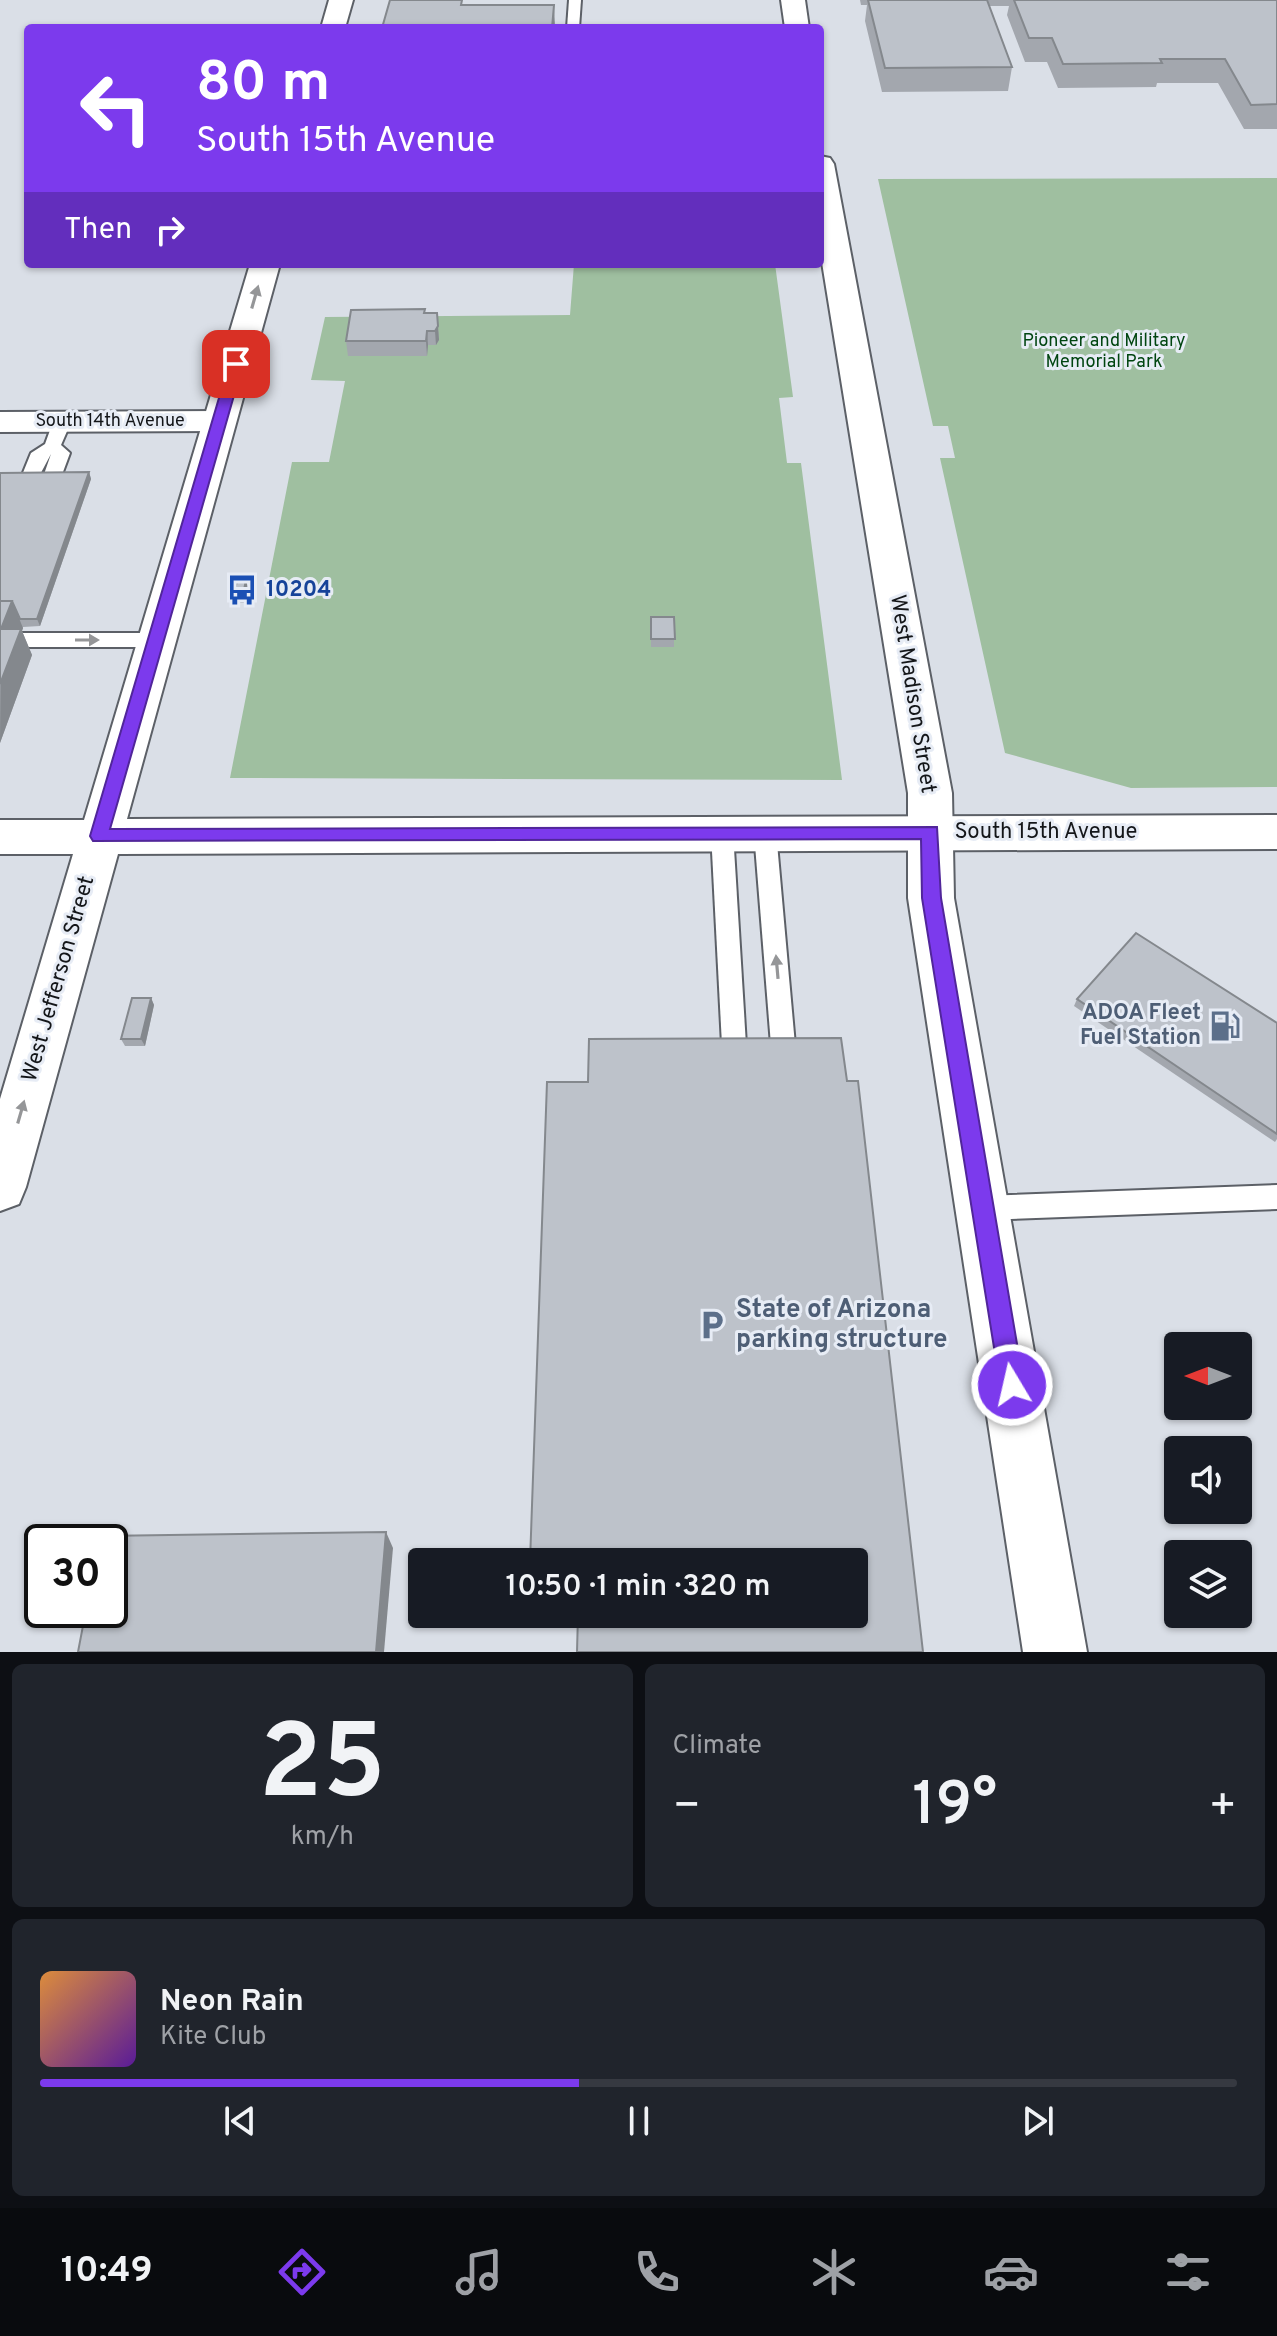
<!DOCTYPE html>
<html lang="en">
<head>
<meta charset="utf-8">
<style>
  :root { --surface:#171b24; --page:#20242c; --text:#f1f3f6; --muted:#9ea1a6; --line:#363941; --accent:#7c3aed }
  body { margin:0; font-family:Overpass,sans-serif; background:var(--page); color:var(--text); height:100vh; display:flex; flex-direction:column; font-size:30px; white-space:nowrap }
  * { box-sizing:border-box; margin:0 }
  p { font-size:26px; color:var(--muted) }
  .icon { flex:none; width:44px; height:44px; fill:none; stroke:currentColor; stroke-width:2; stroke-linecap:round; stroke-linejoin:round }
  .map { position:relative; height:1652px; overflow:hidden }
  .panel { display:flex; flex-direction:column; gap:12px; padding:12px; background:#0d0f14; flex:1 }
  .panel>* { flex:none }
  .hud { position:absolute; left:24px; top:24px; width:800px; height:244px; border-radius:8px; box-shadow:0 2px 6px #0004; background:#7c3aed; color:#fff; overflow:hidden }
  .needle { width:52px; rotate:270deg }
  .fabs { position:absolute; left:1164px; top:1332px; display:grid; gap:16px }
  .fabs a { display:grid; place-items:center; width:88px; height:88px; border-radius:8px; background:var(--surface); box-shadow:0 2px 6px #0004; font-size:40px }
  .speed { position:absolute; left:24px; top:1524px; display:flex; gap:16px; font-size:40px; font-weight:700; text-align:center }
  .speed>* { display:grid; place-content:center; width:104px; height:104px; border-radius:50%; background:var(--surface); box-shadow:0 2px 6px #0004; line-height:1 }
  .speed .limit { border:4px solid #111; border-radius:12px; background:#fff; color:#111 }
  .pin { position:absolute; display:grid; place-items:center; width:68px; height:68px; color:#fff; margin:-34px; border-radius:16px; box-shadow:0 4px 12px #0006 }
  .me { position:absolute; width:88px; margin:-44px; rotate:351deg; stroke-linejoin:round; filter:drop-shadow(0 0 6px #0008) }
  .turn { display:flex; align-items:center; gap:28px; height:168px; padding:0 40px; font-size:36px }
  .turn .icon { width:104px; height:104px; stroke-width:2.5 }
  .turn b { display:block; font-size:56px; line-height:68px }
  .then { display:flex; align-items:center; height:76px; padding:0 40px; background:#0003; gap:16px; font-size:30px }
  .big { font-size:60px; font-weight:600; line-height:1.1 }
  .panel .tile { flex:1; display:flex; flex-direction:column; justify-content:center; gap:12px; min-width:0; padding:0 28px; border-radius:12px; background:var(--page) }
  .panel .dial { align-items:center; gap:0 }
  .dial b { font-size:104px; line-height:1 }
  .song { display:flex; align-items:center; gap:24px }
  .cover { width:96px; height:96px; border-radius:12px; background:linear-gradient(135deg,hsl(30 70% 55%),hsl(270 70% 35%)) }
  .played { height:8px; border-radius:4px; background:linear-gradient(90deg,var(--accent) 45%,var(--line) 45%) }
  .keys { display:flex; justify-content:space-around; direction:ltr }
  .heat { display:flex; justify-content:space-between; align-items:center; font-size:44px; direction:ltr }
  .panel .tiles { flex:1; display:grid; gap:12px; grid-template-columns:1fr 1fr }
  .tile:last-child { grid-column:span 2 }
  .trip { position:absolute; left:408px; top:1548px; width:460px; height:80px; border-radius:8px; background:var(--surface); box-shadow:0 2px 6px #0004; font-weight:600; line-height:80px; text-align:center }
  .tab-bar { display:flex; height:128px; justify-content:space-around; align-items:center; background:#090b0e; color:var(--muted) }
  .tab-bar .icon { width:56px; height:56px }
  .tab-bar .active { color:var(--accent) }
  .tab-bar b { font-size:36px; color:var(--text) }
  .map>svg:first-child { display:block }
  .green { fill:#9fbfa0 }
  .lines { fill:none; stroke-linecap:round; stroke-linejoin:round }
  .service-casing { stroke:#5c6067; stroke-width:4 }
  .minor-casing { stroke:#5c6067; stroke-width:4 }
  .secondary-casing { stroke:#5c6067; stroke-width:4 }
  .service { fill:#fff; fill-rule:evenodd }
  .minor { fill:#fff; fill-rule:evenodd }
  .secondary { fill:#fff; fill-rule:evenodd }
  .wall { fill:#a3a7ae }
  .shaded-wall { fill:#84888d }
  .building { fill:#bdc2ca; stroke:#84888d; stroke-width:2 }
  .oneway { fill:#959698 }
  .route { fill:#7c3aed; stroke:#51269a; stroke-width:2 }
  .labels { text-anchor:middle; dominant-baseline:central; stroke-width:6; stroke-linejoin:round; paint-order:stroke }
  .far-park-label { font-size:18px; fill:#004510; stroke:#e7ecf5 }
  .far-street-label { font-size:18px; fill:#141619; stroke:#e7ecf5 }
  .transit-label { font-size:22px; font-weight:bold; fill:#164399; stroke:#e7ecf5; text-anchor:start }
  .street-label { font-size:22px; fill:#141619; stroke:#e7ecf5 }
  .service-label { font-size:22px; font-weight:bold; fill:#4e5e75; stroke:#e7ecf5; text-anchor:end }
  .near-service-label { font-size:26px; font-weight:bold; fill:#4e5e75; stroke:#e7ecf5; text-anchor:start }
</style>
</head>
<body>
<div class="map">
<svg width="1277" height="1652" viewBox="0 0 1277 1652">
  <rect width="100%" height="100%" fill="#dadfe7"/>
  <g class="green">
    <path d="M 1277,178 L 1277,787 L 1131,788 L 1005,753 L 940,458 L 955,458 L 948,426 L 933,426 L 878,179 Z"/>
    <path d="M 574,264 L 775,264 L 793,397 L 779,398 L 787,463 L 801,463 L 842,780 L 230,778 L 292,462 L 329,462 L 345,381 L 311,380 L 325,317 L 570,315 Z"/>
  </g>
  <g class="lines">
    <g class="service-casing">
      <g id="service">
        <path d="M 569,0 L 581,0 L 579,28 L 567,28 Z"/>
        <path d="M 62,417 L 71,422 L 61,445 L 70,453 L 60,480 L 51,486 L 42,480 L 51,454 L 35,484 L 23,484 L 20,480 L 31,453 L 45,444 L 53,422 Z"/>
        <path d="M 19,633 L 156,633 L 166,640 L 156,647 L 19,647 L 9,640 Z"/>
        <path d="M 722,824 L 730,826 L 733,832 L 746,1045 L 743,1052 L 734,1056 L 725,1052 L 722,1045 L 711,832 L 714,826 Z"/>
        <path d="M 765,824 L 773,826 L 776,832 L 795,1045 L 792,1052 L 783,1056 L 774,1052 L 771,1045 L 754,832 L 757,826 Z"/>
        <path d="M 1277,1185 L 1277,1209 L 982,1220 L 973,1217 L 969,1208 L 973,1199 L 982,1196 Z"/>
      </g>
    </g>
    <g class="minor-casing">
      <g id="minor">
        <path d="M 781,0 L 805,0 L 809,28 L 785,28 Z"/>
        <path d="M 820,156 L 830,158 L 834,164 L 952,793 L 954,898 L 1087,1652 L 1023,1652 L 908,898 L 908,793 L 820,250 Z"/>
        <path d="M 219,411 L 231,414 L 236,421 L 231,428 L 219,431 L 0,432 L 0,412 Z"/>
      </g>
    </g>
    <g class="secondary-casing">
      <g id="secondary">
        <path d="M 329,0 L 353,0 L 345,28 L 321,28 Z"/>
        <path d="M 250,264 L 280,264 L 127,819 L 1277,815 L 1277,849 L 118,854 L 26,1187 L 19,1204 L 0,1211 L 0,1099 L 73,854 L 0,854 L 0,820 L 84,820 Z"/>
      </g>
    </g>
    <use href="#service" class="service"/>
    <use href="#minor" class="minor"/>
    <use href="#secondary" class="secondary"/>
  </g>
  <g class="wall">
    <path d="M 860,0 L 1277,0 L 1277,129 L 1244,129 L 1218,83 L 1157,83 L 1156,87 L 1058,88 L 1047,62 L 1025,62 L 1007,15 L 1009,6 L 989,6 L 1012,67 L 1008,91 L 882,92 L 865,21 L 867,5 L 861,5 Z"/>
    <path d="M 425,309 L 425,313 L 437,313 L 439,340 L 436,345 L 428,345 L 427,356 L 348,356 L 346,341 Z"/>
    <path d="M 89,472 L 91,479 L 40,626 L 23,627 L 22,631 L 32,655 L 0,743 L 0,473 Z"/>
    <path d="M 246,580 L 248,588 L 245,603 L 236,603 L 234,595 Z"/>
    <rect x="651" y="617" width="23" height="30"/>
    <path d="M 151,998 L 154,1005 L 145,1046 L 125,1046 L 121,1039 Z"/>
    <path d="M 1077,999 L 1277,1023 L 1277,1139 L 1275,1142 L 1074,1006 Z"/>
  </g>
  <g class="shaded-wall">
    <path d="M 554,5 L 555,28 L 552,28 Z"/>
    <path d="M 437,313 L 439,340 L 436,345 L 435,331 Z"/>
    <path d="M 427,331 L 428,345 L 427,356 L 426,341 Z"/>
    <path d="M 89,472 L 91,479 L 40,626 L 37,619 Z"/>
    <path d="M 246,580 L 248,588 L 245,603 L 243,595 Z"/>
    <path d="M 12,601 L 23,628 L 22,631 L 32,655 L 0,743 L 1,629 Z"/>
    <path d="M 151,998 L 154,1005 L 145,1046 L 141,1039 Z"/>
    <path d="M 386,1532 L 393,1548 L 384,1652 L 376,1652 Z"/>
  </g>
  <g class="building">
    <path d="M 390,0 L 462,0 L 461,5 L 554,5 L 552,28 L 382,28 Z"/>
    <path d="M 868,0 L 987,0 L 1012,67 L 885,68 Z"/>
    <path d="M 1014,0 L 1277,0 L 1277,104 L 1251,105 L 1225,59 L 1160,59 L 1162,63 L 1063,64 L 1052,38 L 1029,38 Z"/>
    <path d="M 425,309 L 424,313 L 437,313 L 438,326 L 435,331 L 427,331 L 426,341 L 346,341 L 351,310 Z"/>
    <path d="M 89,472 L 37,619 L 20,619 L 12,601 L 0,601 L 0,473 Z"/>
    <path d="M 237,580 L 246,580 L 243,595 L 234,595 Z"/>
    <path d="M 0,601 L 12,601 L 1,629 L 21,629 L 0,684 Z"/>
    <path d="M 651,617 L 674,617 L 675,639 L 651,639 Z"/>
    <path d="M 1136,933 L 1277,1023 L 1277,1134 L 1077,999 Z"/>
    <path d="M 132,998 L 151,998 L 141,1039 L 121,1039 Z"/>
    <path d="M 841,1038 L 847,1081 L 858,1081 L 923,1652 L 577,1652 L 578,1614 L 854,1614 L 854,1562 L 530,1562 L 547,1082 L 588,1082 L 589,1039 Z"/>
    <path d="M 386,1532 L 376,1652 L 78,1652 L 86,1610 L 110,1610 L 110,1542 L 100,1542 L 101,1536 Z"/>
  </g>
  <defs><path id="oneway-solid" d="M-6-.8H1V-3.2L6.5 0L1 3.2V.8H-6Z" transform="scale(2)"/></defs>
  <g class="oneway">
    <use href="#oneway-solid" transform="translate(255 297) rotate(-74)"/>
    <use href="#oneway-solid" transform="translate(87 640)"/>
    <use href="#oneway-solid" transform="translate(777 967) rotate(-95)"/>
    <use href="#oneway-solid" transform="translate(21 1112) rotate(-74)"/>
  </g>
  <path class="route" d="M 236,360 L 243,364 L 110,829 L 937,827 L 941,898 L 1024,1385 L 1020,1394 L 1012,1397 L 1003,1394 L 1000,1385 L 922,898 L 921,839 L 93,841 L 90,836 L 229,364 Z"/>
  <defs>
    <g id="bus-bare" transform="scale(2.4)"><path d="M-5-6H5V4H4V6H2V4H-2V6H-4V4H-5ZM-3.5-4V0h7V-4ZM-3.5 1.2v1.5H-2V1.2ZM2 1.2v1.5H3.5V1.2Z" fill="#1a4fb4" stroke="#e7ecf5" stroke-width="2.5" paint-order="stroke"/></g>
    <g id="fuel-bare" transform="scale(2.4)"><path d="M-5.5-6h7V0h2V4h1.3V-2.5L3-4.5l.8-.8L6-3V5H2.5V1h-1V6h-7ZM-4.2-4.7v3.2H.2V-4.7Z" fill="#5c6f8a" stroke="#e7ecf5" stroke-width="2.5" paint-order="stroke"/></g>
    <g id="parking-bare" transform="scale(2.4)"><path d="M-3.5-5.5H1a3.5 3.5 0 0 1 0 7H-1V5.5H-3.5ZM-1-3.4V-.6H.8a1.4 1.4 0 0 0 0-2.8Z" fill="#5c6f8a" stroke="#e7ecf5" stroke-width="2.5" paint-order="stroke"/></g>
  </defs>
  <g fill-rule="evenodd">
    <use href="#bus-bare" x="242" y="590"/>
    <use href="#fuel-bare" x="1225" y="1026"/>
    <use href="#parking-bare" x="712" y="1325"/>
  </g>
  <g class="labels">
    <g class="far-park-label">
      <text x="1104" y="341">Pioneer and Military<tspan x="1104" dy="21">Memorial Park</tspan></text>
    </g>
    <g class="far-street-label">
      <text x="110" y="421">South 14th Avenue</text>
    </g>
    <g class="transit-label">
      <text x="266" y="590">10204</text>
    </g>
    <g class="street-label">
      <text transform="translate(912 694) rotate(81)">West Madison Street</text>
      <text x="1046" y="832">South 15th Avenue</text>
      <text transform="translate(59 979) rotate(-74)">West Jefferson Street</text>
    </g>
    <g class="service-label">
      <text x="1201" y="1013">ADOA Fleet<tspan x="1201" dy="25">Fuel Station</tspan></text>
    </g>
    <g class="near-service-label">
      <text x="736" y="1310">State of Arizona<tspan x="736" dy="30">parking structure</tspan></text>
    </g>
  </g>
</svg>
<div class="fabs">
<a><svg class="needle" viewBox="-14 -14 28 28"><path d="M0-13l5 13h-10z" fill="#e53935"/><path d="M0 13l5-13h-10z" fill="#9ea1a6"/></svg></a>
<a><svg class="icon" aria-label="sound" viewBox="0 0 24 24"><path d="M4 9h4l5-4v14l-5-4H4zM17 9q2 3 0 6"/></svg></a>
<a><svg class="icon" aria-label="layers" viewBox="0 0 24 24"><path d="M12 4l9 5-9 5-9-5zM3 14l9 5 9-5"/></svg></a>
</div>
<div class="speed"><div class="limit">30</div></div>
<div class="pin" style="left:236px;top:364px;background:#d93025"><svg class="icon" aria-label="arrive" viewBox="0 0 24 24"><path d="M6 21V4h12l-3 4 3 4H6"/></svg></div>
<svg class="me" style="left:1012px;top:1385px" viewBox="-20 -20 40 40"><circle r="17" fill="#7c3aed" stroke="#fff" stroke-width="3"/><path d="M0-11L8 9 0 5-8 9z" fill="#fff"/></svg>
<div class="trip">10:50 · 1 min · 320 m</div>
<div class="hud">
<div class="turn"><svg class="icon" aria-label="left" viewBox="0 0 24 24"><path d="M17 20v-9H6M10 6l-5 5 5 5"/></svg><div><b>80 m</b>South 15th Avenue</div></div>
<div class="then">Then<svg class="icon" aria-label="right" viewBox="0 0 24 24"><path d="M7 20v-9h11M14 6l5 5-5 5"/></svg></div>
</div>
</div>
<section class="panel">
<div class="tiles">
<div class="tile dial"><b>25</b><p>km/h</p></div>
<div class="tile"><p>Climate</p>
<div class="heat"><a>−</a><b class="big">19°</b><a>+</a></div>
</div>
<div class="tile">
<div class="song"><i class="cover"></i><div><b>Neon Rain</b><p>Kite Club</p></div></div>
<div class="played"></div>
<div class="keys"><svg class="icon" aria-label="previous" viewBox="0 0 24 24"><path d="M18 5L8 12l10 7zM5 5v14"/></svg><svg class="icon" aria-label="pause" viewBox="0 0 24 24"><path d="M8 5v14M16 5v14"/></svg><svg class="icon" aria-label="next" viewBox="0 0 24 24"><path d="M6 5l10 7-10 7zM19 5v14"/></svg></div>
</div>
</div>
</section>
<nav class="tab-bar">
<b>10:49</b>
<svg class="icon active" aria-label="directions" viewBox="0 0 24 24"><path d="M12 3l9 9-9 9-9-9zM9 14v-3h6M13 9l2 2-2 2"/></svg>
<svg class="icon" aria-label="music" viewBox="0 0 24 24"><path d="M9 18V5l10-2v13"/><circle cx="6" cy="18" r="3"/><circle cx="16" cy="16" r="3"/></svg>
<svg class="icon" aria-label="phone" viewBox="0 0 24 24"><path d="M5 4h4l2 5-3 2q2 4 5 5l2-3 5 2v4C11 20 4 13 5 4z"/></svg>
<svg class="icon" aria-label="climate" viewBox="0 0 24 24"><path d="M12 3v18M4 7l16 10M4 17L20 7"/></svg>
<svg class="icon" aria-label="car" viewBox="0 0 24 24"><path d="M5 17H2v-5l4-1 3-4h7l3 4 3 1v5h-3M9 17h6M6 11h13"/><circle cx="7" cy="17" r="2"/><circle cx="17" cy="17" r="2"/></svg>
<svg class="icon" aria-label="filters" viewBox="0 0 24 24"><path d="M4 7h16M4 17h16"/><circle cx="9" cy="7" r="2"/><circle cx="15" cy="17" r="2"/></svg>
</nav>
</body>
</html>
